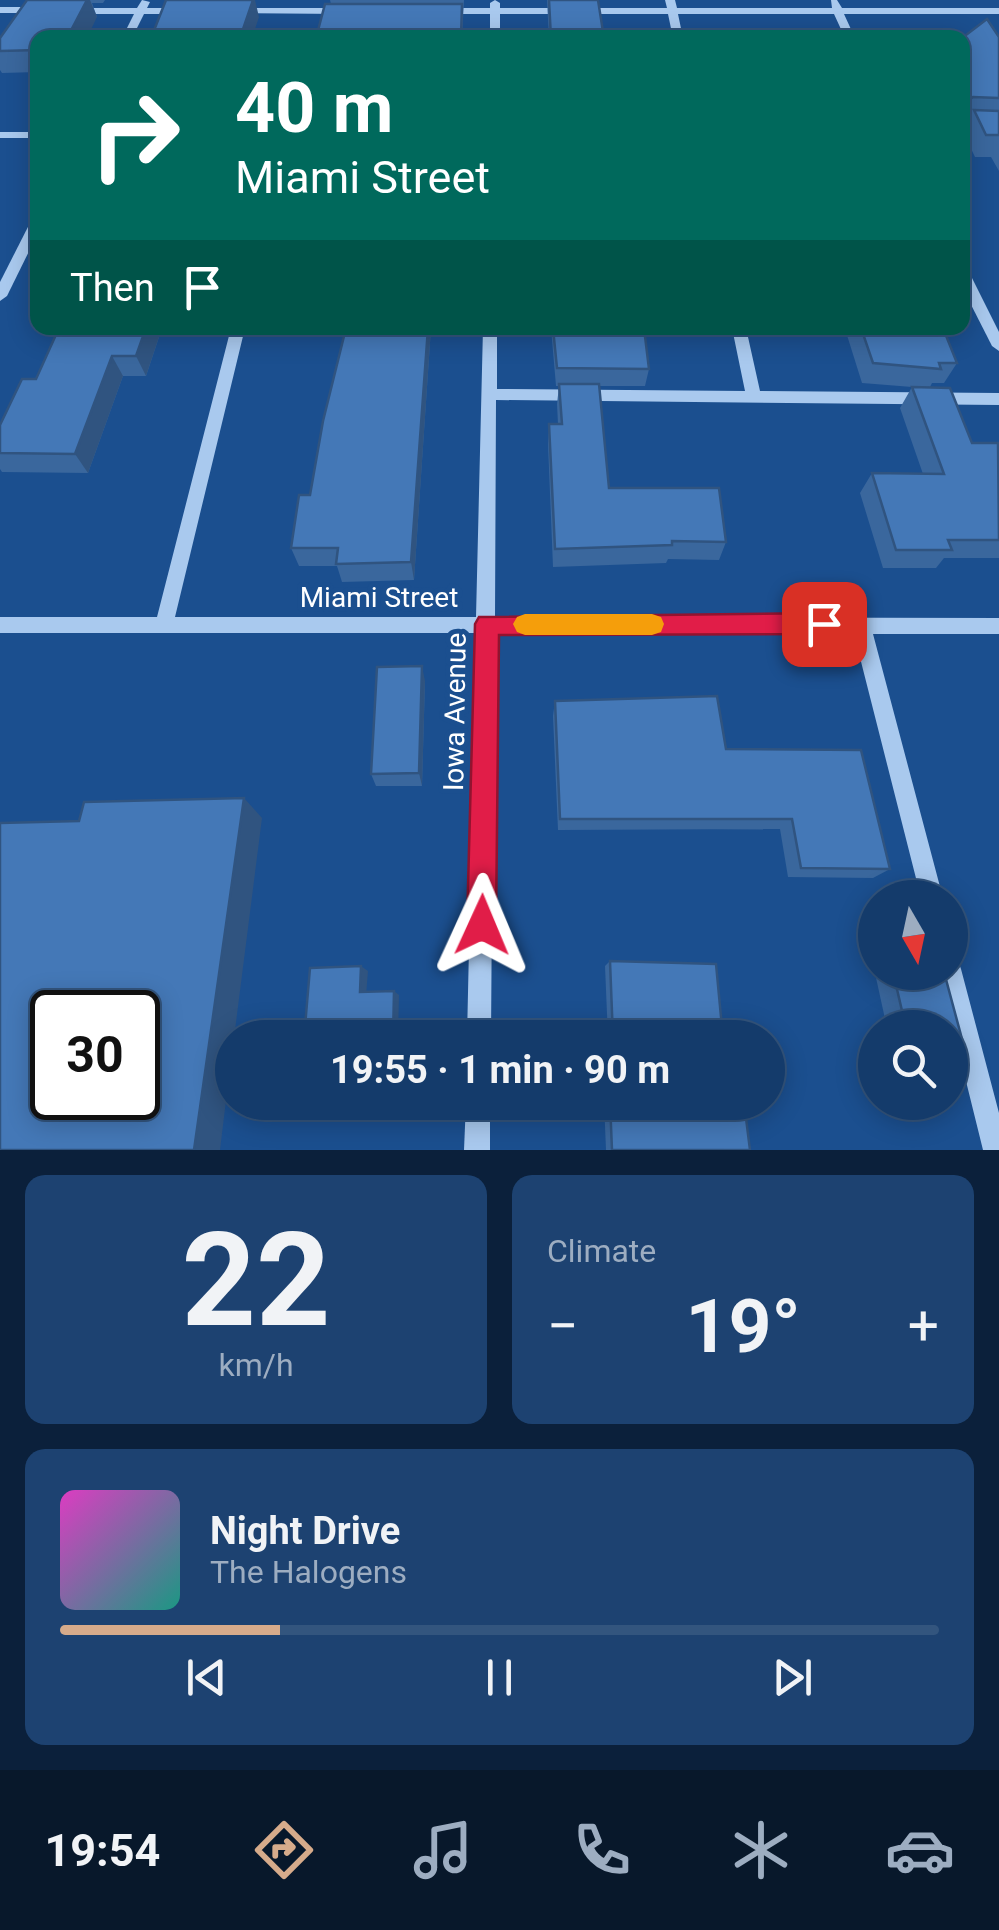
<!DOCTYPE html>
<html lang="en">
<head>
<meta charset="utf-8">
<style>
  :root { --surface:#143b6b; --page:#1d4271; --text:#f1f3f6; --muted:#9dadc1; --line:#33557e; --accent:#d6ab8b }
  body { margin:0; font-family:Roboto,sans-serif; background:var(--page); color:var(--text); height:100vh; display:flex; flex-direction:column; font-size:38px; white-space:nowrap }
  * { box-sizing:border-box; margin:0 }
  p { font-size:32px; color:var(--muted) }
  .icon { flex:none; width:55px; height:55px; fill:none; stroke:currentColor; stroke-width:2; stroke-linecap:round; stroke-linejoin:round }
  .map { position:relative; height:1150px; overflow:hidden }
  .details { display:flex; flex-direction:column; gap:25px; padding:25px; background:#0b203b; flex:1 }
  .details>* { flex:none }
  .top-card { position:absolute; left:30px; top:30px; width:940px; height:305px; border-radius:20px; box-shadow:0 5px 25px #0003,0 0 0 2px var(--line); background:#00695c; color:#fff; overflow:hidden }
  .needle { width:65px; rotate:171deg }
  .tools { position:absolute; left:858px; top:880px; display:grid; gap:20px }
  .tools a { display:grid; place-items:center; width:110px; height:110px; border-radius:50%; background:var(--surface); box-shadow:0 5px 25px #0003,0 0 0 2px var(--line); font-size:50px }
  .speed { position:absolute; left:30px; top:990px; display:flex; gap:20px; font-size:50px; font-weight:700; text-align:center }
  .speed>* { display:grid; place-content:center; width:130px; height:130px; border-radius:50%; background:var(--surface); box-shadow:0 5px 25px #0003,0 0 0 2px var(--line); line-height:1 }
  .speed .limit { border:5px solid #111; border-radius:15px; background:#fff; color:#111 }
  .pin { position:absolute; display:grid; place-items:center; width:85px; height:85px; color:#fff; margin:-42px; border-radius:20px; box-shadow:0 5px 15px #0006 }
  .me { position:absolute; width:110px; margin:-55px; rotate:1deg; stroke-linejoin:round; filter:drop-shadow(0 0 8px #0008) }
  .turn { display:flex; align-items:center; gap:35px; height:210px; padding:0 40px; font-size:45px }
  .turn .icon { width:130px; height:130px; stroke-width:2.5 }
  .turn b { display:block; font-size:70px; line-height:85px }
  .then { display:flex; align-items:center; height:95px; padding:0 40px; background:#0003; gap:20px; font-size:38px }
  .big { font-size:75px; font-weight:700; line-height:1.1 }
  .details .widget { flex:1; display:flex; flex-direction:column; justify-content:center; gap:15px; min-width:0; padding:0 35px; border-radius:20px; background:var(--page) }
  .details .dial { align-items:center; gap:0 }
  .dial b { font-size:130px; line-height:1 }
  .song { display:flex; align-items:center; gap:30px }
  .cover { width:120px; height:120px; border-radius:15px; background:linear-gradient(135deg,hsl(310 70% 55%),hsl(170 70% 35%)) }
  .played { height:10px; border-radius:5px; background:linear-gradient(90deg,var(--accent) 25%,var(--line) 25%) }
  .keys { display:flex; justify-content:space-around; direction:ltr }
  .heat { display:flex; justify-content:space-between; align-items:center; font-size:55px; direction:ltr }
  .details .tiles { flex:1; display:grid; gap:25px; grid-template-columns:1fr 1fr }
  .widget:last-child { grid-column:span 2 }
  .trip { position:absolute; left:215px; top:1020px; width:570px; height:100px; border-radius:50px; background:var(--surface); box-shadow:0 5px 25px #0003,0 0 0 2px var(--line); font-weight:700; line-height:100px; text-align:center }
  .tabs { display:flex; height:160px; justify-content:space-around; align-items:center; background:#08182b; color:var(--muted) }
  .tabs .icon { width:70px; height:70px }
  .tabs .on { color:var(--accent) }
  .tabs b { font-size:45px; color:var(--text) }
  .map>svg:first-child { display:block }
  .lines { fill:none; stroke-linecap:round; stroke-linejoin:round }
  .minor { fill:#a9c9ee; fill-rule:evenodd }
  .wall { fill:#3a679d }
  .shaded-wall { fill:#305480 }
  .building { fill:#4478b7; stroke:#305480; stroke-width:2.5; fill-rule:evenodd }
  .route { fill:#e11d48; stroke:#92132f; stroke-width:2.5 }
  .slow { fill:#f59e0b }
  .labels { text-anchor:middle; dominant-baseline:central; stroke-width:10; stroke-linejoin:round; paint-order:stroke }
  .street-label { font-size:28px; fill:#fff; stroke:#1b4f8f }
</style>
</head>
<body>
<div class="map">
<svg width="999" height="1150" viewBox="0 0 999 1150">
  <rect width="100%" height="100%" fill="#1b4f8f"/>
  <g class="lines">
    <g class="minor">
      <path d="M 142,0 L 150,2 L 147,8 L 184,8 L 189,11 L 184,14 L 144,14 L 132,38 L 122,38 L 134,14 L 75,14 L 70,11 L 75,8 L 137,8 Z"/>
      <path d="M 495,0 L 500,3 L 500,8 L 667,8 L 665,0 L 675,0 L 677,8 L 832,8 L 831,0 L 837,0 L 842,8 L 999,8 L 999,14 L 844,14 L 855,38 L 845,38 L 834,14 L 678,14 L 683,38 L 673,38 L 668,14 L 500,14 L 500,38 L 490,38 L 490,14 L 440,14 L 435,11 L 440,8 L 490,8 L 490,3 Z"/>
      <path d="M 0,7 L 44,7 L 49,10 L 44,13 L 0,13 Z"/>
      <path d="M 235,8 L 344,8 L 349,11 L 344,14 L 232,13 L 232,9 Z"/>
      <rect x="0" y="132" width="38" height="6"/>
      <path d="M 38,215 L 38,233 L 7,296 L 0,301 L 0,282 L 32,219 Z"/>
      <path d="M 962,268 L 969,272 L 999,332 L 999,351 L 992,346 L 962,287 Z"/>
      <path d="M 231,328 L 245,328 L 175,617 L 476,617 L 483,328 L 497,328 L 497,389 L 745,391 L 732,328 L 746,328 L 760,391 L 999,393 L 999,405 L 496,400 L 495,617 L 999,618 L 999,634 L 873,634 L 943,898 L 921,898 L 854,634 L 494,634 L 491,1038 L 467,1038 L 476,633 L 0,633 L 0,617 L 157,617 Z"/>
      <path d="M 950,958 L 958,961 L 961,969 L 999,1113 L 999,1150 L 983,1150 L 939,972 L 950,972 Z"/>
      <path d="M 466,1102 L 490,1102 L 490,1150 L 464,1150 Z"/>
    </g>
  </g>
  <g class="wall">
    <path d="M 27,0 L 105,0 L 103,3 L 92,3 L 97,17 L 38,38 L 38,72 L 2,73 L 0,70 L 0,38 Z"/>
    <path d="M 330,0 L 464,0 L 462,38 L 316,38 L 331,4 Z"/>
    <path d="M 547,0 L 598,0 L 604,38 L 549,38 Z"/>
    <path d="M 999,37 L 999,171 L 991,157 L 975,157 L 963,132 L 969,119 L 962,118 L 962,38 Z"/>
    <path d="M 162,328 L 146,376 L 123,376 L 88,473 L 2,472 L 0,469 L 0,425 L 36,379 Z"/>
    <path d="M 431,328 L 414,580 L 342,582 L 337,566 L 299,566 L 291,548 L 310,495 Z"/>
    <path d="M 551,328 L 644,328 L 649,369 L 645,386 L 599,386 L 609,488 L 726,542 L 719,560 L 668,559 L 666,563 L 553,567 L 548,444 L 549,424 L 558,424 L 557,404 L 559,386 L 556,386 Z"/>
    <path d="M 828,328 L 943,328 L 957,363 L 944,383 L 932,383 L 930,387 L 972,443 L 999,445 L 999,558 L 944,558 L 936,568 L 883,568 L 860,493 L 872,473 L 923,474 L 900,408 L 912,387 L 862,383 L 846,332 L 829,332 Z"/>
    <path d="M 425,681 L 422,786 L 376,786 L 371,774 Z"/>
    <path d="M 555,701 L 726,749 L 890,869 L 873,878 L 788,877 L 780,829 L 558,830 L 553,716 Z"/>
    <path d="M 610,961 L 723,1038 L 608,1038 L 605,966 Z"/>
    <path d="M 875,963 L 875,972 L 944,972 L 962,1039 L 950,1040 L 950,1028 L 887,1028 L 873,964 Z"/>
    <path d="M 604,1102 L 744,1102 L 750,1150 L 606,1150 Z"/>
  </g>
  <g class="shaded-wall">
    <path d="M 87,0 L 90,0 L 97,17 L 87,38 L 67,38 Z"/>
    <path d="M 253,0 L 255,0 L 259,17 L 252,38 L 240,38 Z"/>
    <path d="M 146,328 L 162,328 L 146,376 L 136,356 Z"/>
    <path d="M 428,328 L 431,328 L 414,580 L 411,562 Z"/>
    <path d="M 112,356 L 123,376 L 88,473 L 75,454 Z"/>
    <path d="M 422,666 L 425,681 L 422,786 L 419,773 Z"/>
    <path d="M 244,798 L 262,818 L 234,1038 L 232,1038 L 232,1051 L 220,1150 L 194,1150 Z"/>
    <path d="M 361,966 L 368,971 L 366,996 L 360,992 Z"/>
    <path d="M 394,991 L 399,995 L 398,1038 L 393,1038 Z"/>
  </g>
  <g class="building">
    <path d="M 27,0 L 87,0 L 67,38 L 38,38 L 38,50 L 0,51 L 0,38 Z"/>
    <path d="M 166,0 L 253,0 L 240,38 L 151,38 Z"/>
    <path d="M 549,0 L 598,0 L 604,38 L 551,38 Z"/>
    <path d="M 325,4 L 462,4 L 461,38 L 316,38 Z"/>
    <path d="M 987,19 L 999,37 L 999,98 L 973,97 L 969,100 L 962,88 L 962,68 L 968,68 L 962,59 L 962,38 Z"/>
    <path d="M 974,110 L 999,111 L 999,135 L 986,135 Z"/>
    <path d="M 59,328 L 146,328 L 136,356 L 112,356 L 75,454 L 0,453 L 0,425 L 22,379 L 36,379 Z"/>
    <path d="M 346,328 L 428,328 L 411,562 L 336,564 L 338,548 L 291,548 L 299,495 L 310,495 L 323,421 Z"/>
    <path d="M 553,328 L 644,328 L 649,369 L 557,368 Z"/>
    <path d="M 861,328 L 943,328 L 957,363 L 939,363 L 941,369 L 873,363 Z"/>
    <path d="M 559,384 L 599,384 L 609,488 L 719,488 L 726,542 L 672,541 L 672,545 L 555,549 L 549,424 L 562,424 Z"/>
    <path d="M 912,387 L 950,388 L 972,443 L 998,443 L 999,540 L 948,540 L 952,550 L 896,550 L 872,473 L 944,474 Z"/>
    <path d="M 422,666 L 419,773 L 371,774 L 377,667 Z"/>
    <path d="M 717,696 L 726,749 L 861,750 L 890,869 L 801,868 L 792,819 L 560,819 L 555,701 Z"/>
    <path d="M 244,798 L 194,1150 L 0,1150 L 0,823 L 79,821 L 84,802 ZM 52,1012 L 138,1012 L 138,1098 L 52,1098 Z"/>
    <path d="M 610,961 L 716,964 L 723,1038 L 613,1038 Z"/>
    <path d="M 361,966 L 360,992 L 394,991 L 393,1038 L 304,1038 L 310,968 Z"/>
    <path d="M 893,972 L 944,972 L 962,1039 L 950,1039 L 950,1028 L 906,1028 Z"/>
    <path d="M 610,1102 L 744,1102 L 750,1150 L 612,1150 Z"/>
  </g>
  <path class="route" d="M 824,613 L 832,616 L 836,624 L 832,631 L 824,634 L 499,635 L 496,925 L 492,935 L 482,939 L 471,935 L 467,925 L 475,624 L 479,617 Z"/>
  <path class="slow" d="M 525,614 L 652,614 L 661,617 L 664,624 L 661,632 L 652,635 L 525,635 L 517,632 L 513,624 L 517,617 Z"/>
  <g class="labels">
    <g class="street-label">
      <text x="379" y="597">Miami Street</text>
      <text transform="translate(455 712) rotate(-89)">Iowa Avenue</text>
    </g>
  </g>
</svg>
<div class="tools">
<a><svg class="needle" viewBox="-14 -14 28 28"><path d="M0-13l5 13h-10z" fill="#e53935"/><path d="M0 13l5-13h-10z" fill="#9dadc1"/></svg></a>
<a><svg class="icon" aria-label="search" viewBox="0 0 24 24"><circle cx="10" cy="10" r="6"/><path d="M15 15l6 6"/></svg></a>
</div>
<div class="speed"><div class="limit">30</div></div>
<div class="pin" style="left:824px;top:624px;background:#d93025"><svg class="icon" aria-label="arrive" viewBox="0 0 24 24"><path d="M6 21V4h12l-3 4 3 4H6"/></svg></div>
<svg class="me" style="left:482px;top:925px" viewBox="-20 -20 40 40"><path d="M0-17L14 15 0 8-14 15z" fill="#e11d48" stroke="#fff" stroke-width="4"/></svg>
<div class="trip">19:55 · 1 min · 90 m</div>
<div class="top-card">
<div class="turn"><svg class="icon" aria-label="right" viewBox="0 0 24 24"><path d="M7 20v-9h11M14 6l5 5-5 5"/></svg><div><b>40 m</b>Miami Street</div></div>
<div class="then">Then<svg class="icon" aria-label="arrive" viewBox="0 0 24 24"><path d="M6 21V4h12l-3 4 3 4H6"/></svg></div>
</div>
</div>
<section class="details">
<div class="tiles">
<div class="widget dial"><b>22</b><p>km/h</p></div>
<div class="widget"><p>Climate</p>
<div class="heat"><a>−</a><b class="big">19°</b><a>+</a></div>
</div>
<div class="widget">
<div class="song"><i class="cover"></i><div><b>Night Drive</b><p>The Halogens</p></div></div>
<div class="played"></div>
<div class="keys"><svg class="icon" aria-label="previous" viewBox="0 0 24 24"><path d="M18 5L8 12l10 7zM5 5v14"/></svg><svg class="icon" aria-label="pause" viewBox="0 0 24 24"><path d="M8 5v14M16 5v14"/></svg><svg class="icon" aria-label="next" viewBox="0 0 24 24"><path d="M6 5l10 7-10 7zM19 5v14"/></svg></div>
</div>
</div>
</section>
<nav class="tabs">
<b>19:54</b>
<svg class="icon on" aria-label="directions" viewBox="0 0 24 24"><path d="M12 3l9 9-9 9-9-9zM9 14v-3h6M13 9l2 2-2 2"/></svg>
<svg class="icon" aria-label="music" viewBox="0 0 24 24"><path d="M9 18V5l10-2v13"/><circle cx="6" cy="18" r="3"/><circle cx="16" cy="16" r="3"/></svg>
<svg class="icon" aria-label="phone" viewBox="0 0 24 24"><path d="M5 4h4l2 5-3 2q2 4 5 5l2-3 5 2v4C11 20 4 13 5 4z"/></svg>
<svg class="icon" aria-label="climate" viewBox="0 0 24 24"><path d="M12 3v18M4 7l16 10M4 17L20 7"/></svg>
<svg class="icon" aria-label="car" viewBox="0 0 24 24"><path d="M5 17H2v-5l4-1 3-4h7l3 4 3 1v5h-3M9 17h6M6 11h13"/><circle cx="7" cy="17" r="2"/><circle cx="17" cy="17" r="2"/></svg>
</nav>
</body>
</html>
